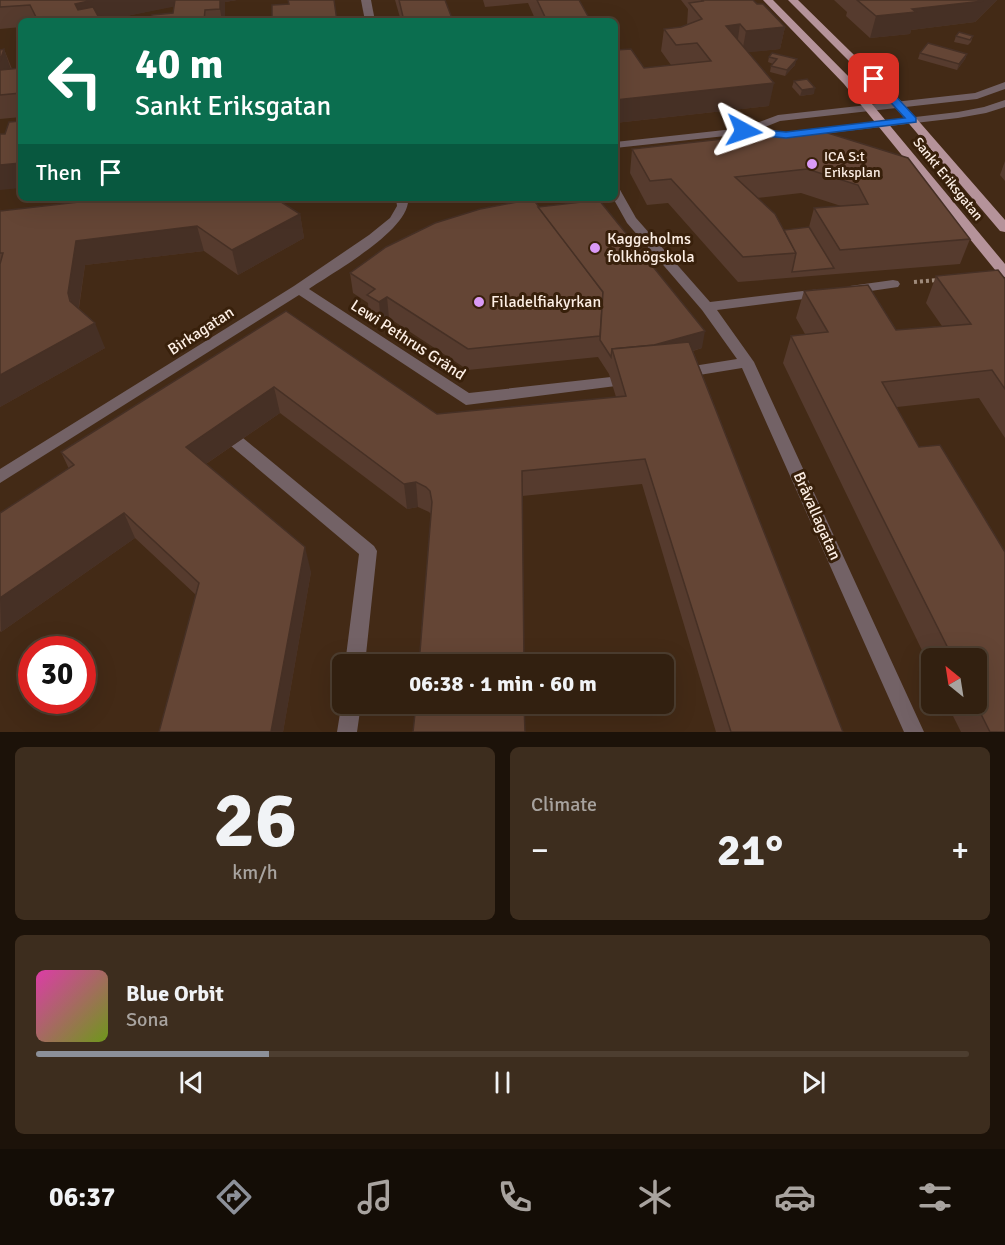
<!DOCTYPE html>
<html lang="en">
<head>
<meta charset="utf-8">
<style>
  :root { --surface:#322010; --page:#3d2d1e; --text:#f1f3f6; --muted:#a8a39f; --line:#4d3e30; --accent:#8c9099 }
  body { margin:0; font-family:Signika,sans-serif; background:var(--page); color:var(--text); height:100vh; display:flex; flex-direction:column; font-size:22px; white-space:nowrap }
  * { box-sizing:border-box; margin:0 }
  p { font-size:20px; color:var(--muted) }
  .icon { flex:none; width:33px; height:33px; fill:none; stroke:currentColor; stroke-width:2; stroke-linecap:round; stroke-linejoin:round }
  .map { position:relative; height:732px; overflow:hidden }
  .panel { display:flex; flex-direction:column; gap:15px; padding:15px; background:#1c1209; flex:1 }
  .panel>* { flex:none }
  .banner { position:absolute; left:18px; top:18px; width:600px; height:183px; border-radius:9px; box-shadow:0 6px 24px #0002,0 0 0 2px var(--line); background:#0b6e4f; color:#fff; overflow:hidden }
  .needle { width:39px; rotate:330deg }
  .controls { position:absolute; left:921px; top:648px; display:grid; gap:12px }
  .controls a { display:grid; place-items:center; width:66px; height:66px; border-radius:9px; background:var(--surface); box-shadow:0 6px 24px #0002,0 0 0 2px var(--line); font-size:30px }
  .speed { position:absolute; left:18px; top:636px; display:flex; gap:12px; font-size:30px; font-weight:700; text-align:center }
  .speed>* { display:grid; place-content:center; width:78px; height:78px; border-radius:50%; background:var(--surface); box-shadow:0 6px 24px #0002,0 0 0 2px var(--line); line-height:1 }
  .speed .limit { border:9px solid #d22; background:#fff; color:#111 }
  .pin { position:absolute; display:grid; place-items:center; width:51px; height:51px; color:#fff; margin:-26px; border-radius:12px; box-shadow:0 3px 9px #0006 }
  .me { position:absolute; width:66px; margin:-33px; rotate:95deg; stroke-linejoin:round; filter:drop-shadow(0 0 4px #0008) }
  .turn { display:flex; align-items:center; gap:21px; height:126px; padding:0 18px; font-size:27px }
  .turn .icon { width:78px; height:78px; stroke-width:2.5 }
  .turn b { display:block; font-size:42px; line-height:51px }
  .then { display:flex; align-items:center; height:57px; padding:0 18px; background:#0003; gap:12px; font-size:22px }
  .big { font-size:45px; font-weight:700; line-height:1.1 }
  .panel .widget { flex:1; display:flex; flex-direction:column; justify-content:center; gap:9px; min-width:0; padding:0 21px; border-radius:9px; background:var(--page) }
  .panel .dial { align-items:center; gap:0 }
  .dial b { font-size:78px; line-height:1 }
  .song { display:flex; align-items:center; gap:18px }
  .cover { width:72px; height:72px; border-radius:9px; background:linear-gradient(135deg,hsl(320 70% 55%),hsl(80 70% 35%)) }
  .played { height:6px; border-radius:3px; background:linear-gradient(90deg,var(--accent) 25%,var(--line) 25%) }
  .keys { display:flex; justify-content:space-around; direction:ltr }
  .heat { display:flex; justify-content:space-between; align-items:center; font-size:33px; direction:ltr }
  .panel .tiles { flex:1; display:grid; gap:15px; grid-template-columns:1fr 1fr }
  .widget:last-child { grid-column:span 2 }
  .trip { position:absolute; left:332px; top:654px; width:342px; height:60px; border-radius:9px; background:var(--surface); box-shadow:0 6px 24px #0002,0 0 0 2px var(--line); font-weight:700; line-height:60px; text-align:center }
  .tabs { display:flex; height:96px; justify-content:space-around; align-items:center; background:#140d06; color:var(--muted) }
  .tabs .icon { width:42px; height:42px }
  .tabs .selected { color:var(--accent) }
  .tabs b { font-size:27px; color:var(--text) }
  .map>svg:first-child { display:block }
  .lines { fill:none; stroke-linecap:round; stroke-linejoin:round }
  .path { stroke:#9f8b7c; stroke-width:4; stroke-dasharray:3 3; stroke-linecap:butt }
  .minor { fill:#736266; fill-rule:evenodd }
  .major { fill:#b5939a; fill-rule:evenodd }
  .wall { fill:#563b2e; fill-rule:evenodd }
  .shaded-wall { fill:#463025 }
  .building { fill:#644535; stroke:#463025; stroke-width:1.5 }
  .route { fill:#1a73e8; stroke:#114b97; stroke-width:1.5 }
  .poi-dot { fill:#da9af6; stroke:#38200b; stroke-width:2 }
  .labels { text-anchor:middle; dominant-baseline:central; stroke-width:6; stroke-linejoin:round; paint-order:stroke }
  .far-poi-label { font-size:14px; fill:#fdefe5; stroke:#38200b; text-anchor:start }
  .far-street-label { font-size:14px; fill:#fdefe5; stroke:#38200b }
  .poi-label { font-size:16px; fill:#fdefe5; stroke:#38200b; text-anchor:start }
  .street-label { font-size:16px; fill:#fdefe5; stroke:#38200b }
</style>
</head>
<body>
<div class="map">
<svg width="1005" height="732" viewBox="0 0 1005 732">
  <rect width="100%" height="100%" fill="#432a16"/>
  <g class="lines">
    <path class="path" d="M 914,282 L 939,280"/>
    <g class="minor">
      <path d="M 361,0 L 371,0 L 375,21 L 365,21 Z"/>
      <path d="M 1005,82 L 1005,89 L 977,99 L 780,121 L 760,129 L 787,132 L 958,112 L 984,107 L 1005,100 L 1005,107 L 986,113 L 958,118 L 787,138 L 744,134 L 615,148 L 615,142 L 743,128 L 778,115 L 975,93 Z"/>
      <path d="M 615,187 L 619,188 L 636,218 L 710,302 L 820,289 L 827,293 L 820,297 L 717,310 L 754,362 L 924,732 L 904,732 L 742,368 L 687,377 L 679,372 L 687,367 L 737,359 L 702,310 L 627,223 L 613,198 L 615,198 Z"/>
      <path d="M 396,198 L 408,198 C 412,229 332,273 309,289 L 469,393 L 611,377 L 616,378 L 619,382 L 616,386 L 466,405 L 299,295 L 0,483 L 0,469 L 294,286 L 369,235 L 390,218 L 397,206 Z"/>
      <path d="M 893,280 L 898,281 L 900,284 L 898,287 L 850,294 L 843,290 L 850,286 Z"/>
      <path d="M 237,436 L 243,438 L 374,546 L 377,551 L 365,664 L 345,664 L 359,554 L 231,446 L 229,442 L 231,438 Z"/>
      <path d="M 342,701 L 342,704 L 361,704 L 357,732 L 337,732 Z"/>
    </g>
    <g class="major">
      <path d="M 763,0 L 773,0 L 852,80 L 1005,264 L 1005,277 L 1000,276 L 844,84 Z"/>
      <path d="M 788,0 L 798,0 L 902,102 L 1005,220 L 1005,232 L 1000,231 L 894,106 Z"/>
    </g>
  </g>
  <g class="wall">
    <path d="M 0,0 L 237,0 L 225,2 L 225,21 L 151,21 L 173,13 L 174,6 L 107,20 L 108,21 L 21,21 L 21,27 L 0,29 Z"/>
    <path d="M 395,0 L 445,0 L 453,21 L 401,21 Z"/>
    <path d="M 483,0 L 579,0 L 589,18 L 607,21 L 536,21 L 528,3 L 485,7 Z"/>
    <path d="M 681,0 L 753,0 L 785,27 L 780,49 L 748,52 L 769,106 L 615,123 L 615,50 L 644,68 L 671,65 L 661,51 L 664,29 L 681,27 L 687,25 L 688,9 Z"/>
    <path d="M 834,0 L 997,0 L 975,22 L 911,30 L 910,34 L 870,38 L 846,16 L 847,12 Z"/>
    <path d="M 956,36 L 973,36 L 971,42 L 968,45 L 954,42 Z"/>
    <path d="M 4,49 L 12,69 L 21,68 L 21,117 L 0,119 L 0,50 Z"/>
    <path d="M 920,53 L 967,54 L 965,59 L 957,70 L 918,59 Z"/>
    <path d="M 769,57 L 795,65 L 785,76 L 770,72 L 771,66 L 773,64 L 768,62 Z"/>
    <path d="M 794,81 L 814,94 L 800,96 L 792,87 Z"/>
    <path d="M 815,129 L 970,239 L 960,264 L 738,282 L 668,203 L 647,205 L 630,173 L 632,149 ZM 801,193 L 841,206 L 814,208 L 809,227 L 784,230 L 757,198 Z"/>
    <path d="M 1005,161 L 1005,181 L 1000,175 Z"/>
    <path d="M 538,207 L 702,348 L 693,351 L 843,732 L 716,732 L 642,484 L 522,496 L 431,514 L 429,512 L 418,507 L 407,509 L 280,413 L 206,464 L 311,572 L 283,732 L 159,732 L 196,595 L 135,538 L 1,632 L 0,631 L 0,513 L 69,469 L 61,452 L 286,311 L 437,414 L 616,397 L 609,374 L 598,357 L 468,370 L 389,318 L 381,323 L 369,315 L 368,303 L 353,293 L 350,273 Z"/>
    <path d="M 0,211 L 300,214 L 304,238 L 238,275 L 204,251 L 85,265 L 79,308 L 105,348 L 0,407 Z"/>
    <path d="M 936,276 L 1005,279 L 1005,438 L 979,398 L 897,407 L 1005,732 L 961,732 L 947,704 L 976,704 L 976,658 L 932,658 L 932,671 L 783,363 L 791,336 L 805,334 L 796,318 L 804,291 L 896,330 L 942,326 L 926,303 Z"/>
  </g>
  <g class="shaded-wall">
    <path d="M 93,0 L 175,0 L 177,6 L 107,20 L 108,21 L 80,21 L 75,4 Z"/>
    <path d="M 203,0 L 237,0 L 225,2 L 225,21 L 222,21 L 220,9 Z"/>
    <path d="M 983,0 L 997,0 L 975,22 L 911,30 L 910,34 L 870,38 L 876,16 L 912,9 Z"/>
    <path d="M 740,24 L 737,46 L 726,26 Z"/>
    <path d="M 785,27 L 780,49 L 742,53 L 746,31 Z"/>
    <path d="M 4,49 L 12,72 L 0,80 L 0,61 Z"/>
    <path d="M 967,54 L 965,59 L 957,70 L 959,64 Z"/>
    <path d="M 797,59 L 795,65 L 785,76 L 787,70 Z"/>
    <path d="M 774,83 L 769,106 L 615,123 L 615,100 Z"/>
    <path d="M 815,88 L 814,94 L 800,96 L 802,90 Z"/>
    <path d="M 21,163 L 21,188 L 0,190 L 0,165 Z"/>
    <path d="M 508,198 L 523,198 L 508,200 Z"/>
    <path d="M 300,214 L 304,238 L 238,275 L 232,250 Z"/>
    <path d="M 197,226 L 204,251 L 85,265 L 77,318 L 68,293 L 76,241 Z"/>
    <path d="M 387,297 L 389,318 L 381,323 L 379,302 Z"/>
    <path d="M 95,323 L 105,348 L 0,407 L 0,375 Z"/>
    <path d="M 705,331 L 702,348 L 619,372 L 614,356 Z"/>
    <path d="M 274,387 L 280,413 L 194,472 L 186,447 Z"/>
    <path d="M 416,482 L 418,507 L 407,509 L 404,484 Z"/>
    <path d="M 124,513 L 135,538 L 1,632 L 0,598 Z"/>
    <path d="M 305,547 L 311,572 L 283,732 L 271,732 Z"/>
  </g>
  <g class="building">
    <path d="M 0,0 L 93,0 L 75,4 L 78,10 L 93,7 L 98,16 L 106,17 L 105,21 L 38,21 L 30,5 L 0,7 Z"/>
    <path d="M 175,0 L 220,0 L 220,9 L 205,10 L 204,21 L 151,21 L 152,15 L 173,13 Z"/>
    <path d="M 288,0 L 334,0 L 337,21 L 288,21 L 288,20 L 272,21 L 272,5 L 289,4 Z"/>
    <path d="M 399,0 L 445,0 L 453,21 L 404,21 Z"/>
    <path d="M 537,0 L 579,0 L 589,18 L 604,17 L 607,21 L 547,21 Z"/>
    <path d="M 702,0 L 753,0 L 757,4 L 763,4 L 785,27 L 746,31 L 740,24 L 726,26 L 774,83 L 615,100 L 615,50 L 631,49 L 644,68 L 711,61 L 697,43 L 676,45 L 664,29 L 681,27 L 702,19 L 689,3 L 703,1 Z"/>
    <path d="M 857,0 L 983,0 L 983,1 L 912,9 L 916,12 L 876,16 Z"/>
    <path d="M 959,32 L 973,36 L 970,40 L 956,36 Z"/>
    <path d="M 928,43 L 967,54 L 959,64 L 920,53 Z"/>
    <path d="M 4,49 L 0,61 L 0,50 Z"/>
    <path d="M 772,53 L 797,59 L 787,70 L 771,66 L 777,59 L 769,57 Z"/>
    <path d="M 21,68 L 21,93 L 0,95 L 0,70 Z"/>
    <path d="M 807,79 L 815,88 L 802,90 L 794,81 Z"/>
    <path d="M 21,121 L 21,163 L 0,165 L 0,134 L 5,134 L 9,122 Z"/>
    <path d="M 815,129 L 908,158 L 970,239 L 840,250 L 814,208 L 868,204 L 858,185 L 807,169 L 735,177 L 775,214 L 796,253 L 743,257 L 671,179 L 650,181 L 632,149 Z"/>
    <path d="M 114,198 L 275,198 L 300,214 L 232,250 L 197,226 L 76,241 L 68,293 L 70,301 L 95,323 L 0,375 L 0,264 L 3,253 L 0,253 L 0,211 Z"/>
    <path d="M 533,199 L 603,292 L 600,336 L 468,349 L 387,297 L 379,302 L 367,295 L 375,289 L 350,273 L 386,247 L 435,223 L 480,209 Z"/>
    <path d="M 599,200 L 705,331 L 654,345 L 612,349 L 611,357 L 600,340 L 603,292 L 538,207 Z"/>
    <path d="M 809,227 L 834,268 L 792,272 L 796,253 L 784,230 Z"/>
    <path d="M 998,270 L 1005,279 L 1005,389 L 992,370 L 882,382 L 919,447 L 940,445 L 1005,552 L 1005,732 L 990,732 L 976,704 L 976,658 L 953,658 L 791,336 L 828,332 L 804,291 L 868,285 L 896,330 L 971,324 L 936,276 Z"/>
    <path d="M 286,311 L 437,414 L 626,396 L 612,349 L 689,342 L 843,732 L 731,732 L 645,459 L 522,471 L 524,664 L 419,664 L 432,502 L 430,491 L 426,487 L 416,482 L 404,484 L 274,387 L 186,447 L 305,547 L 271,732 L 159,732 L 199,583 L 124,513 L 0,598 L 0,513 L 74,465 L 61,452 Z"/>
    <path d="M 416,704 L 524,704 L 525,732 L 413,732 Z"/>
  </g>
  <path class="route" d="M 871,77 L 878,77 L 916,118 L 916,122 L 786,138 L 744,134 L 739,131 L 744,128 L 786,132 L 905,118 L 871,81 Z"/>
  <g class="poi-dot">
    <circle cx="812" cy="164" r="6"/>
    <circle cx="595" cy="248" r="6"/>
    <circle cx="479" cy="302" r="6"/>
  </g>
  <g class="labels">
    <g class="far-poi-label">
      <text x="824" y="156">ICA S:t<tspan x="824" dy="16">Eriksplan</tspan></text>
    </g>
    <g class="far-street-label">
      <text transform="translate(948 179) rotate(51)">Sankt Eriksgatan</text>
    </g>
    <g class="poi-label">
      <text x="607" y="239">Kaggeholms<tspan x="607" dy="18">folkhögskola</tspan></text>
      <text x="491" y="302">Filadelfiakyrkan</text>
    </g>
    <g class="street-label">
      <text transform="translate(201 331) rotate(-33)">Birkagatan</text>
      <text transform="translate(408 340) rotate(33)">Lewi Pethrus Gränd</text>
      <text transform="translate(817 516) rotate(66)">Bråvallagatan</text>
    </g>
  </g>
</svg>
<div class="controls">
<a><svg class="needle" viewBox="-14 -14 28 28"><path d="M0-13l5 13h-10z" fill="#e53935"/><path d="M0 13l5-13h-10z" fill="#a8a39f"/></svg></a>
</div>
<div class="speed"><div class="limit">30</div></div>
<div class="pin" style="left:874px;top:79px;background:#d93025"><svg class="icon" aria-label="arrive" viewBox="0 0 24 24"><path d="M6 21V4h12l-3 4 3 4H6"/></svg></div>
<svg class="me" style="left:744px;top:131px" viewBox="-20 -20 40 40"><path d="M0-17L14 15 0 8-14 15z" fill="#1a73e8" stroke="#fff" stroke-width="4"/></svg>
<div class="trip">06:38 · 1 min · 60 m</div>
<div class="banner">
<div class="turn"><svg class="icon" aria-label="left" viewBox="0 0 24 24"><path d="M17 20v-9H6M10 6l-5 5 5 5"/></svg><div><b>40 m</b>Sankt Eriksgatan</div></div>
<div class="then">Then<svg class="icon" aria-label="arrive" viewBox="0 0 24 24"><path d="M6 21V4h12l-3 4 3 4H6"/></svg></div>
</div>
</div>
<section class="panel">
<div class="tiles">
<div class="widget dial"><b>26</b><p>km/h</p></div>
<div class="widget"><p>Climate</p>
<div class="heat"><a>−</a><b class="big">21°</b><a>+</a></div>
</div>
<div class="widget">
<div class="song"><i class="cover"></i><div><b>Blue Orbit</b><p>Sona</p></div></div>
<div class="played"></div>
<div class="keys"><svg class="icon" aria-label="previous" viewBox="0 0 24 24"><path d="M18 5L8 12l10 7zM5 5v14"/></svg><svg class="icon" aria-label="pause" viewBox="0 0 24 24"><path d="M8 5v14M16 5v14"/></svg><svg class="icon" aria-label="next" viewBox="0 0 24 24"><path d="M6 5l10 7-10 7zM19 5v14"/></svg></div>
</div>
</div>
</section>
<nav class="tabs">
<b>06:37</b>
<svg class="icon selected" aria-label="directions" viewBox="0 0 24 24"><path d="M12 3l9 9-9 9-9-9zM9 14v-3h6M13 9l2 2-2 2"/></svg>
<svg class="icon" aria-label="music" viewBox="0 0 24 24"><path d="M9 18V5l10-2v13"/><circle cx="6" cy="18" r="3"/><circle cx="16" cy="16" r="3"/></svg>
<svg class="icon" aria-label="phone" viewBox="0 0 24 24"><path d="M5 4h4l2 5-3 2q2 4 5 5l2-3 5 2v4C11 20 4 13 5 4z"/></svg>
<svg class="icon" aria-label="climate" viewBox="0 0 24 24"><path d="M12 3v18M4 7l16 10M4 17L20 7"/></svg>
<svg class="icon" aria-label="car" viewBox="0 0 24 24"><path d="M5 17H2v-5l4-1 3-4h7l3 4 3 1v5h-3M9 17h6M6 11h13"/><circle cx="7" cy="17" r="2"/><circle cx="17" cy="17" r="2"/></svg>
<svg class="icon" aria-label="filters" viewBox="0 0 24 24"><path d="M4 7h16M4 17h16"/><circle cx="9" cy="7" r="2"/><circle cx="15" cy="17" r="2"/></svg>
</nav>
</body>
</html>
